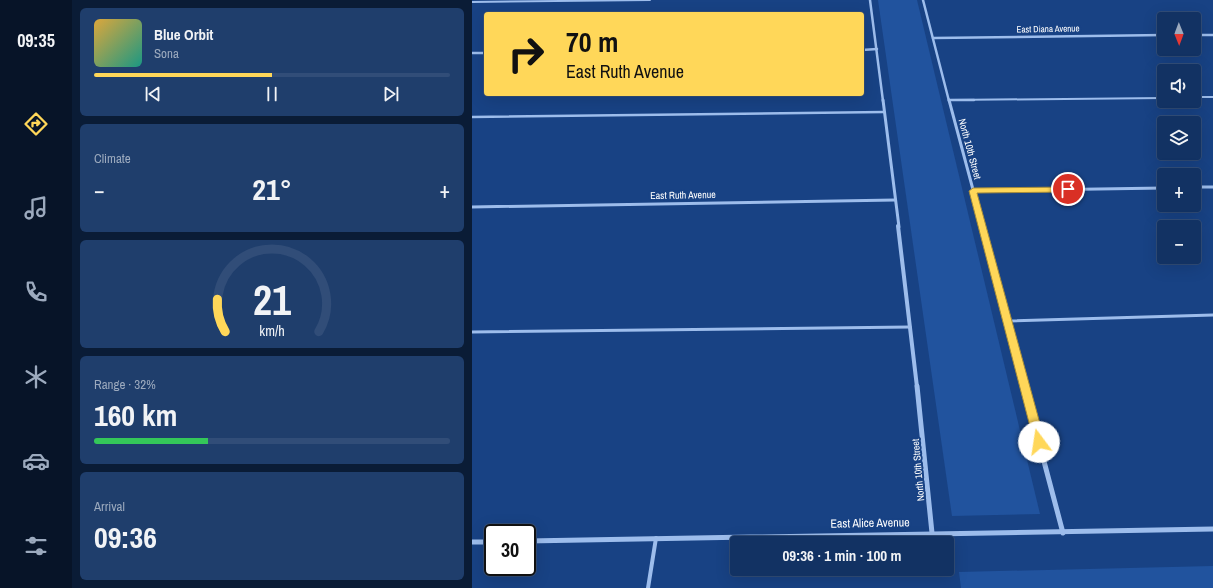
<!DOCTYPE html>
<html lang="en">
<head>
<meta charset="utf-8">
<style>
  :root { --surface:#123263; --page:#1f3e6c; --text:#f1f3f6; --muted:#9caabe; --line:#314d78; --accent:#ffd759 }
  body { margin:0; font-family:"Archivo Narrow",sans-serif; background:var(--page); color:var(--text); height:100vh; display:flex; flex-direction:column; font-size:15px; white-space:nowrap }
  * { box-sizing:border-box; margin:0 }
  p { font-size:13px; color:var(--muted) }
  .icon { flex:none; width:22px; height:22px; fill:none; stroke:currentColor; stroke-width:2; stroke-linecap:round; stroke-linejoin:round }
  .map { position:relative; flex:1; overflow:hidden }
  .drawer { display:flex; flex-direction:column; gap:8px; padding:8px; background:#0a1c36; width:400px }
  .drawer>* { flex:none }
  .top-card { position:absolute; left:12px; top:12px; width:380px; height:84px; border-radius:4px; box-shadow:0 4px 16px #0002,0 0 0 1px var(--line); background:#ffd759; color:#111; overflow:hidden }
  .needle { width:26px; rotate:179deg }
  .fabs { position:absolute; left:685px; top:12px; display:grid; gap:8px }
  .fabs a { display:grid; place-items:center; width:44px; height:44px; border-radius:4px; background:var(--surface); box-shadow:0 4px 16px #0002,0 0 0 1px var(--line); font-size:20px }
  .speed { position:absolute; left:12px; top:524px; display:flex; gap:8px; font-size:20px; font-weight:700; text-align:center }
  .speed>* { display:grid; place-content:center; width:52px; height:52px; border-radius:50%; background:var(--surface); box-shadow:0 4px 16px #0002,0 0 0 1px var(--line); line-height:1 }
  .speed .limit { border:2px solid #111; border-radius:6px; background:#fff; color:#111 }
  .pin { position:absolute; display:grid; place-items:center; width:34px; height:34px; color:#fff; margin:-17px; border:2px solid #fff; border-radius:50%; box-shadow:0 1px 4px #0007 }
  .me { position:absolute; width:44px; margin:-22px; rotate:346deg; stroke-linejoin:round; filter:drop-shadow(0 0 3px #0008) }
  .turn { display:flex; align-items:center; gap:14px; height:84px; padding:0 16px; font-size:18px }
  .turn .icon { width:52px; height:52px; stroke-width:2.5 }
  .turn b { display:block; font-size:28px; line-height:34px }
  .big { font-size:30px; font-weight:700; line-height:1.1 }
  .drawer .widget { flex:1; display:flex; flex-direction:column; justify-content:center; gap:6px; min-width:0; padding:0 14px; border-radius:6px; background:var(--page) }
  .drawer .dial { align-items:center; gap:0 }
  .dial svg { height:104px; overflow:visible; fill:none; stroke:var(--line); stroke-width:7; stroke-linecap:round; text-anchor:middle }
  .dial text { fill:var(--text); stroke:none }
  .song { display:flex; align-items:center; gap:12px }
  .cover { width:48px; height:48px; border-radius:6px; background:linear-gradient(135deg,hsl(40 70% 55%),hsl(170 70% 35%)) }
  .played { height:4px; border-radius:2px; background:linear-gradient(90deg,var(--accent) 50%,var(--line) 50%) }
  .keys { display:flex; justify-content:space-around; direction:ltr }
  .heat { display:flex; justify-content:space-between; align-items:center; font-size:22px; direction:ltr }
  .charge { height:6px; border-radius:3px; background:linear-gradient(90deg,#34c759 32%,var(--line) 0) }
  .trip { position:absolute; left:258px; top:536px; width:224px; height:40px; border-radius:4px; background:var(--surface); box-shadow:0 4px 16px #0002,0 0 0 1px var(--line); font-weight:700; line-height:40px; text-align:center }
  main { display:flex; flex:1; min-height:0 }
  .tabs { display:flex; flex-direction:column; width:72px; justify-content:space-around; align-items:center; background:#071428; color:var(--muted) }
  .tabs .icon { width:28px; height:28px }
  .tabs .selected { color:var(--accent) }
  .tabs b { font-size:18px; color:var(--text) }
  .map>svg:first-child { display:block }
  .green { fill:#21539e }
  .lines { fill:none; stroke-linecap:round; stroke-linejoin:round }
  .service-far3 { stroke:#9dbdec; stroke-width:2 }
  .service-far2 { stroke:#9dbdec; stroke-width:2.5 }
  .service-far1 { stroke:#9dbdec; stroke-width:3 }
  .service { stroke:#9dbdec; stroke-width:4 }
  .minor-far3 { stroke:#9dbdec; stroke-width:2.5 }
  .minor-far2 { stroke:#9dbdec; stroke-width:3 }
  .minor-far1 { stroke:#9dbdec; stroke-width:4 }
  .minor { stroke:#9dbdec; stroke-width:5 }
  .route { fill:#ffd759; stroke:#a68c3a }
  .labels { text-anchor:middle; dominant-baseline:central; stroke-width:4; stroke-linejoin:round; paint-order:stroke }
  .far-street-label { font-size:9px; fill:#fff; stroke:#184284 }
  .street-label { font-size:10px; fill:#fff; stroke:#184284 }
  .near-street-label { font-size:12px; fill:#fff; stroke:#184284 }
</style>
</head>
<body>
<main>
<nav class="tabs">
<b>09:35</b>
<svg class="icon selected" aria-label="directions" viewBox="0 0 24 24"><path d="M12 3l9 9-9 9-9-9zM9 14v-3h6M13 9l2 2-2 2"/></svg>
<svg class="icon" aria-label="music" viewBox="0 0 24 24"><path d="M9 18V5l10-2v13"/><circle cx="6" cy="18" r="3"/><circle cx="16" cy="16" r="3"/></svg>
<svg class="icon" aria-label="phone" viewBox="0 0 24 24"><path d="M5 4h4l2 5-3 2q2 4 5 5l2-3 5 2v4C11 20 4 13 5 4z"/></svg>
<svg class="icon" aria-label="climate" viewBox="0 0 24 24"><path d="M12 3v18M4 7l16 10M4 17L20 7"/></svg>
<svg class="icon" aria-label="car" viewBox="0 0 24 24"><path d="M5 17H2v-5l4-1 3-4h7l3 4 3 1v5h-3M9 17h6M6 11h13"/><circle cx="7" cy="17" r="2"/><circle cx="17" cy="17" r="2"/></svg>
<svg class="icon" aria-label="filters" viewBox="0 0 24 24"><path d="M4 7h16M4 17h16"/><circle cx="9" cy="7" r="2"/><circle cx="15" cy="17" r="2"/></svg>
</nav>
<section class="drawer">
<div class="widget">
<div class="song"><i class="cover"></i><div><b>Blue Orbit</b><p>Sona</p></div></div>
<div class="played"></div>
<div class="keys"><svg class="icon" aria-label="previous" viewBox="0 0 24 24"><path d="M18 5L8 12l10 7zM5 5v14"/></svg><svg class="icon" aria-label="pause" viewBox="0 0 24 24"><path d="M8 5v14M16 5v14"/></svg><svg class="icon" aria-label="next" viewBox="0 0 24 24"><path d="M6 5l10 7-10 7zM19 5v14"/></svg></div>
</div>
<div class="widget"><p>Climate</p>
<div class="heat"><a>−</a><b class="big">21°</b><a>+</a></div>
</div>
<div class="widget dial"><svg viewBox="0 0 100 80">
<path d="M14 69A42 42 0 1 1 86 69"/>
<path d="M14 69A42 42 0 0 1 8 44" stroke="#ffd759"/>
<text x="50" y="56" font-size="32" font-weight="700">21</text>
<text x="50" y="72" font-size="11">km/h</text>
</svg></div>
<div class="widget"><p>Range · 32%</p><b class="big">160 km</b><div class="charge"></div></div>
<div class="widget"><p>Arrival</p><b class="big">09:36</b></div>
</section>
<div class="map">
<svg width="741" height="588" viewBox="0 0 741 588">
  <rect width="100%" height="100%" fill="#184284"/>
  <g class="green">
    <path d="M 406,0 L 445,0 L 568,514 L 480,516 Z"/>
    <path d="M 741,566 L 741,588 L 489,588 L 487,572 Z"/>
  </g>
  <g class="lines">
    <g class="service-far3">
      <path d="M 0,2 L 178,0"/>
      <path d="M 722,97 L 741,97"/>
      <path d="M 477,100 L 692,98"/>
    </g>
    <g class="service-far2">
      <path d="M 477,100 L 502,100"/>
      <path d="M 0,117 L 412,112"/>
    </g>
    <g class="service-far1">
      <path d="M 536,321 L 741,315"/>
      <path d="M 0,332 L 438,327"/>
    </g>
    <path class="service" d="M 176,588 L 184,538"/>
    <g class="minor-far3">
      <path d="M 398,0 L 411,101"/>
      <path d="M 451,0 L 477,101"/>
      <path d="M 722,35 L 741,35"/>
      <path d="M 461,38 L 692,35"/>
      <path d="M 390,50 L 405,49"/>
      <path d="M 0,53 L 14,53"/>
    </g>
    <g class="minor-far2">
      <path d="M 411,100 L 427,227"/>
      <path d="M 477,100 L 511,227"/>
      <path d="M 722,187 L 741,187"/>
      <path d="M 501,191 L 692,188"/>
      <path d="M 0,207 L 423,200"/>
    </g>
    <g class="minor-far1">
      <path d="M 426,226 L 445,387"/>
      <path d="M 510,226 L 553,387"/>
    </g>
    <g class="minor">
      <path d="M 445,386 L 460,533"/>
      <path d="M 552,386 L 591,533"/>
      <path d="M 55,541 L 741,529"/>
      <path d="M 0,542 L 21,542"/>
    </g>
  </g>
  <path class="route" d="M 596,187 L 600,189 L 596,192 L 505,193 L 573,442 L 571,446 L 567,448 L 563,446 L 562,442 L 497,191 L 501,188 Z"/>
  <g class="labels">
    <g class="far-street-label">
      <text transform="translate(576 29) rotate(-1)">East Diana Avenue</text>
    </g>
    <g class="street-label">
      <text transform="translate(498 149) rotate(75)">North 10th Street</text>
      <text transform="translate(211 195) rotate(-1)">East Ruth Avenue</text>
      <text transform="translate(446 470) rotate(-95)">North 10th Street</text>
    </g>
    <g class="near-street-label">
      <text transform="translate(398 523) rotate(-1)">East Alice Avenue</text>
    </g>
  </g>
</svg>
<div class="fabs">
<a><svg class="needle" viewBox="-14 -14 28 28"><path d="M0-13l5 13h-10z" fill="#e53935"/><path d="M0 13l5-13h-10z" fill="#9caabe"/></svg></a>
<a><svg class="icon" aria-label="sound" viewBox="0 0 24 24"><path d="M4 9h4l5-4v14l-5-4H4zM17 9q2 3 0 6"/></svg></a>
<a><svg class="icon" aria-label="layers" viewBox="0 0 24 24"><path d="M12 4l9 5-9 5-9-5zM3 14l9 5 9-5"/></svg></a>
<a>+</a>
<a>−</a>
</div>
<div class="speed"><div class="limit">30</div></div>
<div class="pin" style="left:596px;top:189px;background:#d93025"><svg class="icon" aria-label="arrive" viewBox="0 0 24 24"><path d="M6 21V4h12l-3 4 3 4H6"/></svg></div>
<svg class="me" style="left:567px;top:442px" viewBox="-20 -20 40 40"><circle r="19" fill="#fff"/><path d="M0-13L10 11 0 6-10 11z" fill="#ffd759"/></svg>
<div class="trip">09:36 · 1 min · 100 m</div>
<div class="top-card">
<div class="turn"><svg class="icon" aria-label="right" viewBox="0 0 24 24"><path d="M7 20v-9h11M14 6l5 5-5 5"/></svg><div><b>70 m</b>East Ruth Avenue</div></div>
</div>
</div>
</main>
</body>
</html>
